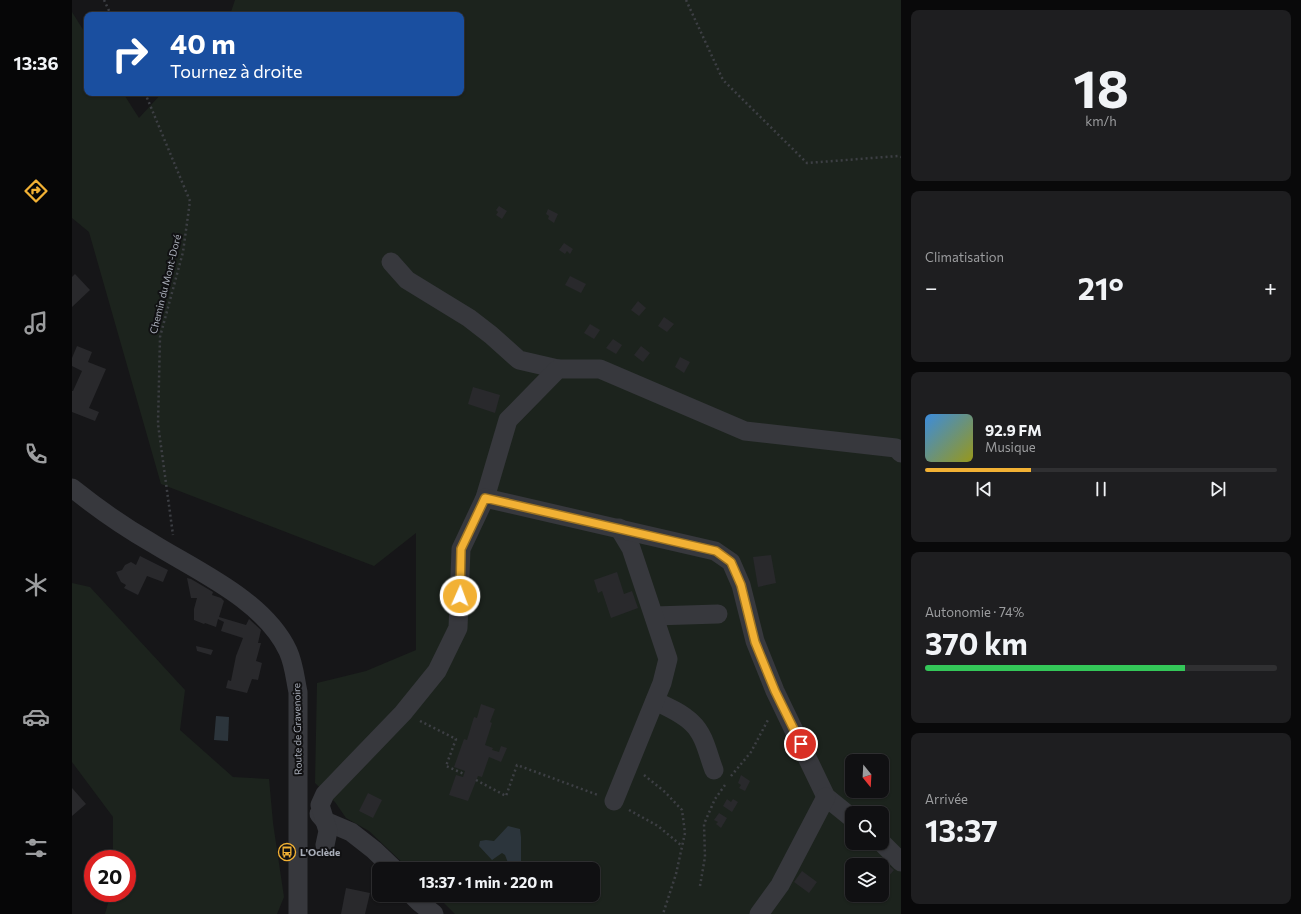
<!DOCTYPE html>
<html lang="fr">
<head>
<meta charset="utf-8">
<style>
  :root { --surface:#101012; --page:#1e1e20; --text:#f1f3f6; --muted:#9c9d9f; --line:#303032; --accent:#f2b134 }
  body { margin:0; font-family:Commissioner,sans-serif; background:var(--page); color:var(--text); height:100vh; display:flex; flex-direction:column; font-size:15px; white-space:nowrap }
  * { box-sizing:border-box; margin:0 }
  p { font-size:13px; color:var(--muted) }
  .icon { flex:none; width:22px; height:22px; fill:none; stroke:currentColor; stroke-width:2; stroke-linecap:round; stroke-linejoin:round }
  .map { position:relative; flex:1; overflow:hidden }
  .side { display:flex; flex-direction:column; gap:10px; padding:10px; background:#09090a; width:400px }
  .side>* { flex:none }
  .guide { position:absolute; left:12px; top:12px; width:380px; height:84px; border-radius:8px; box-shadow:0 1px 3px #0004,0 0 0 1px var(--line); background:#1a4fa0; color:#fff; overflow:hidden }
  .needle { width:26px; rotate:162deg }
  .controls { position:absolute; left:773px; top:754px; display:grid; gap:8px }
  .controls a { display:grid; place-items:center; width:44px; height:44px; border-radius:8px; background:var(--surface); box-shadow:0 1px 3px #0004,0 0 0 1px var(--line); font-size:20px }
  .speed { position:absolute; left:12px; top:850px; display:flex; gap:8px; font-size:20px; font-weight:700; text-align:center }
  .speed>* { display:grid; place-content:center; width:52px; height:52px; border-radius:50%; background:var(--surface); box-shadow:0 1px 3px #0004,0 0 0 1px var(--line); line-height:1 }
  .speed .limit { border:6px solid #d22; background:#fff; color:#111 }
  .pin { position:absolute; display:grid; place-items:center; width:34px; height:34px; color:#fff; margin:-17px; border:2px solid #fff; border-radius:50%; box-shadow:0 1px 4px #0007 }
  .me { position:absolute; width:44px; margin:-22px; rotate:2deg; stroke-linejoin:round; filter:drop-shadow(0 0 3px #0008) }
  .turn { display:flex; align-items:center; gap:14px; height:84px; padding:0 20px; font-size:18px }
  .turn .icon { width:52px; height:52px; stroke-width:2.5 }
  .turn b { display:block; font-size:28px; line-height:34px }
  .big { font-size:30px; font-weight:700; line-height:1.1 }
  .side .tile { flex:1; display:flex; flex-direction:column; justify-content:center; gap:6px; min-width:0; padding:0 14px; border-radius:8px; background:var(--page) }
  .side .dial { align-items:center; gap:0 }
  .dial b { font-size:52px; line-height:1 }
  .song { display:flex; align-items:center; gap:12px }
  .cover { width:48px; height:48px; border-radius:6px; background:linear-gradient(135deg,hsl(210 70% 55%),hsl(60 70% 35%)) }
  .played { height:4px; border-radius:2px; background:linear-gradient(90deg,var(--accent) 30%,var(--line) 30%) }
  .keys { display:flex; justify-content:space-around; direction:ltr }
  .heat { display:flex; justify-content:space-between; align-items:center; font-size:22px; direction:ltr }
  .charge { height:6px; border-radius:3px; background:linear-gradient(90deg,#34c759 74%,var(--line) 0) }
  .trip { position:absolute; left:300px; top:862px; width:228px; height:40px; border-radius:8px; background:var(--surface); box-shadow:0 1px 3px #0004,0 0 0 1px var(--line); font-weight:700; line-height:40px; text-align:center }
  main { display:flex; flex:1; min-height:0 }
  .tabs { display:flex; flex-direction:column; width:72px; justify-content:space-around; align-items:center; background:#060607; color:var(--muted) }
  .tabs .icon { width:28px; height:28px }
  .tabs .active { color:var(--accent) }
  .tabs b { font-size:18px; color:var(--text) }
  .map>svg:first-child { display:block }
  .green { fill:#1c231d; fill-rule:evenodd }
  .water { fill:#2c353c }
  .building { fill:#29292c }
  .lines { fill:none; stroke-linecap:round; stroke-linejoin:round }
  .path { stroke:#3d3f44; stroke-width:2.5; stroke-dasharray:2 3; stroke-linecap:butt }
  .minor { stroke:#37383d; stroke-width:19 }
  .route-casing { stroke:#9d7322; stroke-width:10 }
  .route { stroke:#f2b134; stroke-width:7 }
  .labels { text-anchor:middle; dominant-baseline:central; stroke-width:4; stroke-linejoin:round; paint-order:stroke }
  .street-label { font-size:10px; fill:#a8adb8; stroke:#111113 }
  .poi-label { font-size:10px; font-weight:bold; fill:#a8adb8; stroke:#111113; text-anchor:start }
</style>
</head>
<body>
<main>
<nav class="tabs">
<b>13:36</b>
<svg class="icon active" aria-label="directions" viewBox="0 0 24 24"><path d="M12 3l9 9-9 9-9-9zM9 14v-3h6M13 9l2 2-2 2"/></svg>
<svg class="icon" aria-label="music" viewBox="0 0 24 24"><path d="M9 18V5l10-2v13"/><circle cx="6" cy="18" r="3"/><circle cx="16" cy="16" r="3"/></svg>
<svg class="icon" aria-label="phone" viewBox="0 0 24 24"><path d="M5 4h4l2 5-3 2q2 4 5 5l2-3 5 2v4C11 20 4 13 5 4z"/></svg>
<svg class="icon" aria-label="climate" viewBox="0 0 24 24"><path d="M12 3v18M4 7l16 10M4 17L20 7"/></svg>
<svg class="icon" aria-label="car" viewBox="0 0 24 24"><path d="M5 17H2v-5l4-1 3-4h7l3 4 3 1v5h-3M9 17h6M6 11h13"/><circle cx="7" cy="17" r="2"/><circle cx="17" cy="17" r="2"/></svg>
<svg class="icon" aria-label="filters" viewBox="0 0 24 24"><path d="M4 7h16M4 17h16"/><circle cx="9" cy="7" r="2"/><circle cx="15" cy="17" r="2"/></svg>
</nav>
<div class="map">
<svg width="829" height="914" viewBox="0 0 829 914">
  <rect width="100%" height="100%" fill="#161618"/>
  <g class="green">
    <path d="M 163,0 L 829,0 L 829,914 L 383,914 L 364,895 L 521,895 L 521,869 L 337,869 L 297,831 L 274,818 L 263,802 L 243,783 L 245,683 L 294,671 L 344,650 L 344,533 L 302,566 L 89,484 L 17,232 L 0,218 L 0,12 L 15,36 L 15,93 L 51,93 L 67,118 L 90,93 L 389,93 L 389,15 L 158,15 ZM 780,761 L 810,761 L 810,791 L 780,791 ZM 780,813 L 810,813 L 810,843 L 780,843 ZM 780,865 L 810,865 L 810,895 L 780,895 Z"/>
    <path d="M 0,583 L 18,587 L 113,690 L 108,730 L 161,777 L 197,779 L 201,823 L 212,897 L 205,914 L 33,914 L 39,893 L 55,893 L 55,859 L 41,859 L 41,817 L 0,762 Z"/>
  </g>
  <g class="water">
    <path d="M 144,716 L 157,717 L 156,741 L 142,740 Z"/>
    <path d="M 436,826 L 448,829 L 449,837 L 449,863 L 438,868 L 433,855 L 430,853 L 420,860 L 407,846 L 408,841 L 414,840 L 422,841 Z"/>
  </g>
  <g class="building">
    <path d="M 427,206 L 435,211 L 430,219 L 424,215 L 426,212 L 424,210 Z"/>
    <path d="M 476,209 L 486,214 L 482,223 L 476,219 L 477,216 L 474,214 Z"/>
    <path d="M 492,243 L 501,249 L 498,254 L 495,251 L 493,254 L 487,250 Z"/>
    <path d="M 3,274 L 18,290 L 0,307 L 0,277 Z"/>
    <path d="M 498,276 L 514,284 L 509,293 L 493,285 Z"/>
    <path d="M 566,301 L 574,308 L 567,316 L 559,310 Z"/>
    <path d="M 592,317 L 602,324 L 595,332 L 586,326 Z"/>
    <path d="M 518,324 L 528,330 L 522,339 L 512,333 Z"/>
    <path d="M 541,339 L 550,345 L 544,354 L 534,348 Z"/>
    <path d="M 5,346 L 20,352 L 16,362 L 34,369 L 17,408 L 27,412 L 23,421 L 0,412 L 0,391 L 1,391 L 10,371 L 0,366 L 0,358 Z"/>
    <path d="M 569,346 L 578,353 L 571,362 L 562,355 Z"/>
    <path d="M 608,357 L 618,362 L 612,373 L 603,367 Z"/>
    <path d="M 401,387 L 428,395 L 423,413 L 396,404 Z"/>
    <path d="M 699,555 L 704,583 L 686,587 L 681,557 Z"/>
    <path d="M 68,556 L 96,570 L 91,582 L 75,576 L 66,595 L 52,588 L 54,585 L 49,582 L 44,572 L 50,570 L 53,565 L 59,562 L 64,565 Z"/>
    <path d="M 545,572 L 552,594 L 560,591 L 566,608 L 539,618 L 530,591 L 526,593 L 522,580 Z"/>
    <path d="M 115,578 L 119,579 L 141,592 L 140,595 L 149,598 L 152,601 L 147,617 L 174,625 L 177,619 L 189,630 L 186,643 L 189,643 L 184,661 L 190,663 L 186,680 L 180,679 L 175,693 L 154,688 L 156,680 L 159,681 L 164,656 L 171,638 L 149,631 L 152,622 L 146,619 L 144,627 L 133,623 L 132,624 L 122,620 L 122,609 L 125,598 L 119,598 Z"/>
    <path d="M 124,646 L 141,650 L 139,655 L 125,651 Z"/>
    <path d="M 409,704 L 423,709 L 418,722 L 420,723 L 413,745 L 421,748 L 420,750 L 427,752 L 429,746 L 435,748 L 429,762 L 417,757 L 410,777 L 406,776 L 396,801 L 377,795 L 384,775 L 391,777 L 393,771 L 382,767 L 392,739 L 395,740 L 402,717 L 405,718 Z"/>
    <path d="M 669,775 L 678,781 L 673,791 L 667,788 L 669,785 L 666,783 Z"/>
    <path d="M 0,788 L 14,804 L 0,816 Z"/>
    <path d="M 296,793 L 310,800 L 301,818 L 287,811 Z"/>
    <path d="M 655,799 L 659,802 L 661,799 L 666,802 L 660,812 L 651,806 Z"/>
    <path d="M 647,813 L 655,818 L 649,828 L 644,824 L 646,822 L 642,820 Z"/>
    <path d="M 808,858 L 822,870 L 810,884 L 810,865 L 802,865 Z"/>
    <path d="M 730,871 L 745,882 L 737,893 L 722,882 Z"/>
    <path d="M 274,888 L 298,893 L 293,914 L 269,914 Z"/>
  </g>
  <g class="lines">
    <g class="path">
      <path d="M 32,0 L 39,15"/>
      <path d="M 614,0 L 651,80 L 735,163 L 826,156 L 829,157"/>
      <path d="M 73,93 L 118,201 L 111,252 L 88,337 L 86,424 L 101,535"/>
      <path d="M 348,721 L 384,739 L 374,766 L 392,774"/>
      <path d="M 572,775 L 593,792 L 610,810 L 613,833 L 604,874 L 591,914"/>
      <path d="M 659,776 L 679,752 L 697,718"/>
      <path d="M 404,780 L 434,796 L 445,765 L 526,795"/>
      <path d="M 557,810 L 586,826 L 610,846"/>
      <path d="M 628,886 L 633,857 L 632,824 L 643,799 L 653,785"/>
    </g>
    <g class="minor">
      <path d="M 319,262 L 335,280 L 397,318 L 419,335 L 447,360 L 486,369"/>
      <path d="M 0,488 C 25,508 52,527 80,543 C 125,571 192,600 216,651 C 222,664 223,678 226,692 L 226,914"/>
      <path d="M 413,498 L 436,420 L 486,369 L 528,369 L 673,431 L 824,448 L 829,453"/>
      <path d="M 582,616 L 646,614"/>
      <path d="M 583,701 C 596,707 610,713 620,723 C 633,735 636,755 642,770"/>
      <path d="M 542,801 L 590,683 L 596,659 L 559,548 L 547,528"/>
      <path d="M 247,814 L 253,821 L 279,832 L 302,850 L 322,869"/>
      <path d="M 810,843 L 829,862"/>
      <path d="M 253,845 L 256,831 L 248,805 L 253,794 L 331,713 L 365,671 L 386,628 L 389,549 L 413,498 L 643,551 L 659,562 L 669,585 L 683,641 L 703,691 L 754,797 L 780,818"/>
      <path d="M 340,895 L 347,902 L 362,914"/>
      <path d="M 687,914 L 708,885 L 754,797"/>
    </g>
  </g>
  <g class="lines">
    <g class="route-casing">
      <path id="route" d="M 388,596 L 389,549 L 413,498 L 644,551 L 659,562 L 669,585 L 683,642 L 703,691 L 729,744"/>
    </g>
    <use href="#route" class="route"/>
  </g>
  <defs>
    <g id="bus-ring" transform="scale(0.9)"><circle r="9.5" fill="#111113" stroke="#f2b134" stroke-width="1.5"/><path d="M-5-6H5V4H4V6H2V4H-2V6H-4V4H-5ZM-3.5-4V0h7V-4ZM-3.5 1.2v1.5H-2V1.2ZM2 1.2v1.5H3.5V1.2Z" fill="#f2b134"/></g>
  </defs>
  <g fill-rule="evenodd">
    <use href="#bus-ring" x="215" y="852"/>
  </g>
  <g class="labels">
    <g class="street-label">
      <text transform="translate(93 284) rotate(-76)">Chemin du Mont-Doré</text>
      <text transform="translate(225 729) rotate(-91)">Route de Gravenoire</text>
    </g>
    <g class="poi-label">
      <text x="228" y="852">L'Oclède</text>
    </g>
  </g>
</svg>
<div class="controls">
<a><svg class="needle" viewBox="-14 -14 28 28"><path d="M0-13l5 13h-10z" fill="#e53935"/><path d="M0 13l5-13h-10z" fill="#9c9d9f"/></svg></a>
<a><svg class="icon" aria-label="search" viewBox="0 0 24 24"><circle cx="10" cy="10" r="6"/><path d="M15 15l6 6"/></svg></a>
<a><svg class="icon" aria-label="layers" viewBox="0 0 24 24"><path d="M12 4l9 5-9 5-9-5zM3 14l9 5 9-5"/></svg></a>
</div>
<div class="speed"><div class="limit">20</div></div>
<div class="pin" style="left:729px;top:744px;background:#d93025"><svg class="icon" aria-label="arrive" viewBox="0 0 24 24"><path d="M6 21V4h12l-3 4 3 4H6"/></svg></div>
<svg class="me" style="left:388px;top:596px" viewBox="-20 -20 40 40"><circle r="17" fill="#f2b134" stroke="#fff" stroke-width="3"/><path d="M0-11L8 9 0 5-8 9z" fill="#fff"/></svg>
<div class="trip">13:37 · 1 min · 220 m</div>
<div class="guide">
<div class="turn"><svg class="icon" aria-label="right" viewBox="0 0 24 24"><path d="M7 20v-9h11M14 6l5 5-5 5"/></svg><div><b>40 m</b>Tournez à droite</div></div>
</div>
</div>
<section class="side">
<div class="tile dial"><b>18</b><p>km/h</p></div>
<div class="tile"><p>Climatisation</p>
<div class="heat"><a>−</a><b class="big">21°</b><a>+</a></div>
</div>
<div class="tile">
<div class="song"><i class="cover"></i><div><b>92.9 FM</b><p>Musique</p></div></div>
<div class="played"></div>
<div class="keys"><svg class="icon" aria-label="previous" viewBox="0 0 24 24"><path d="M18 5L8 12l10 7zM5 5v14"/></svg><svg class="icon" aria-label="pause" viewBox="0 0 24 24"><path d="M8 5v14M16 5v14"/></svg><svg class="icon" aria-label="next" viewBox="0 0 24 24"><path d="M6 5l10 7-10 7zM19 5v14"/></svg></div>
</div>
<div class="tile"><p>Autonomie · 74%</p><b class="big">370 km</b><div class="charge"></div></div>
<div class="tile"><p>Arrivée</p><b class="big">13:37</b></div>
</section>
</main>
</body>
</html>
